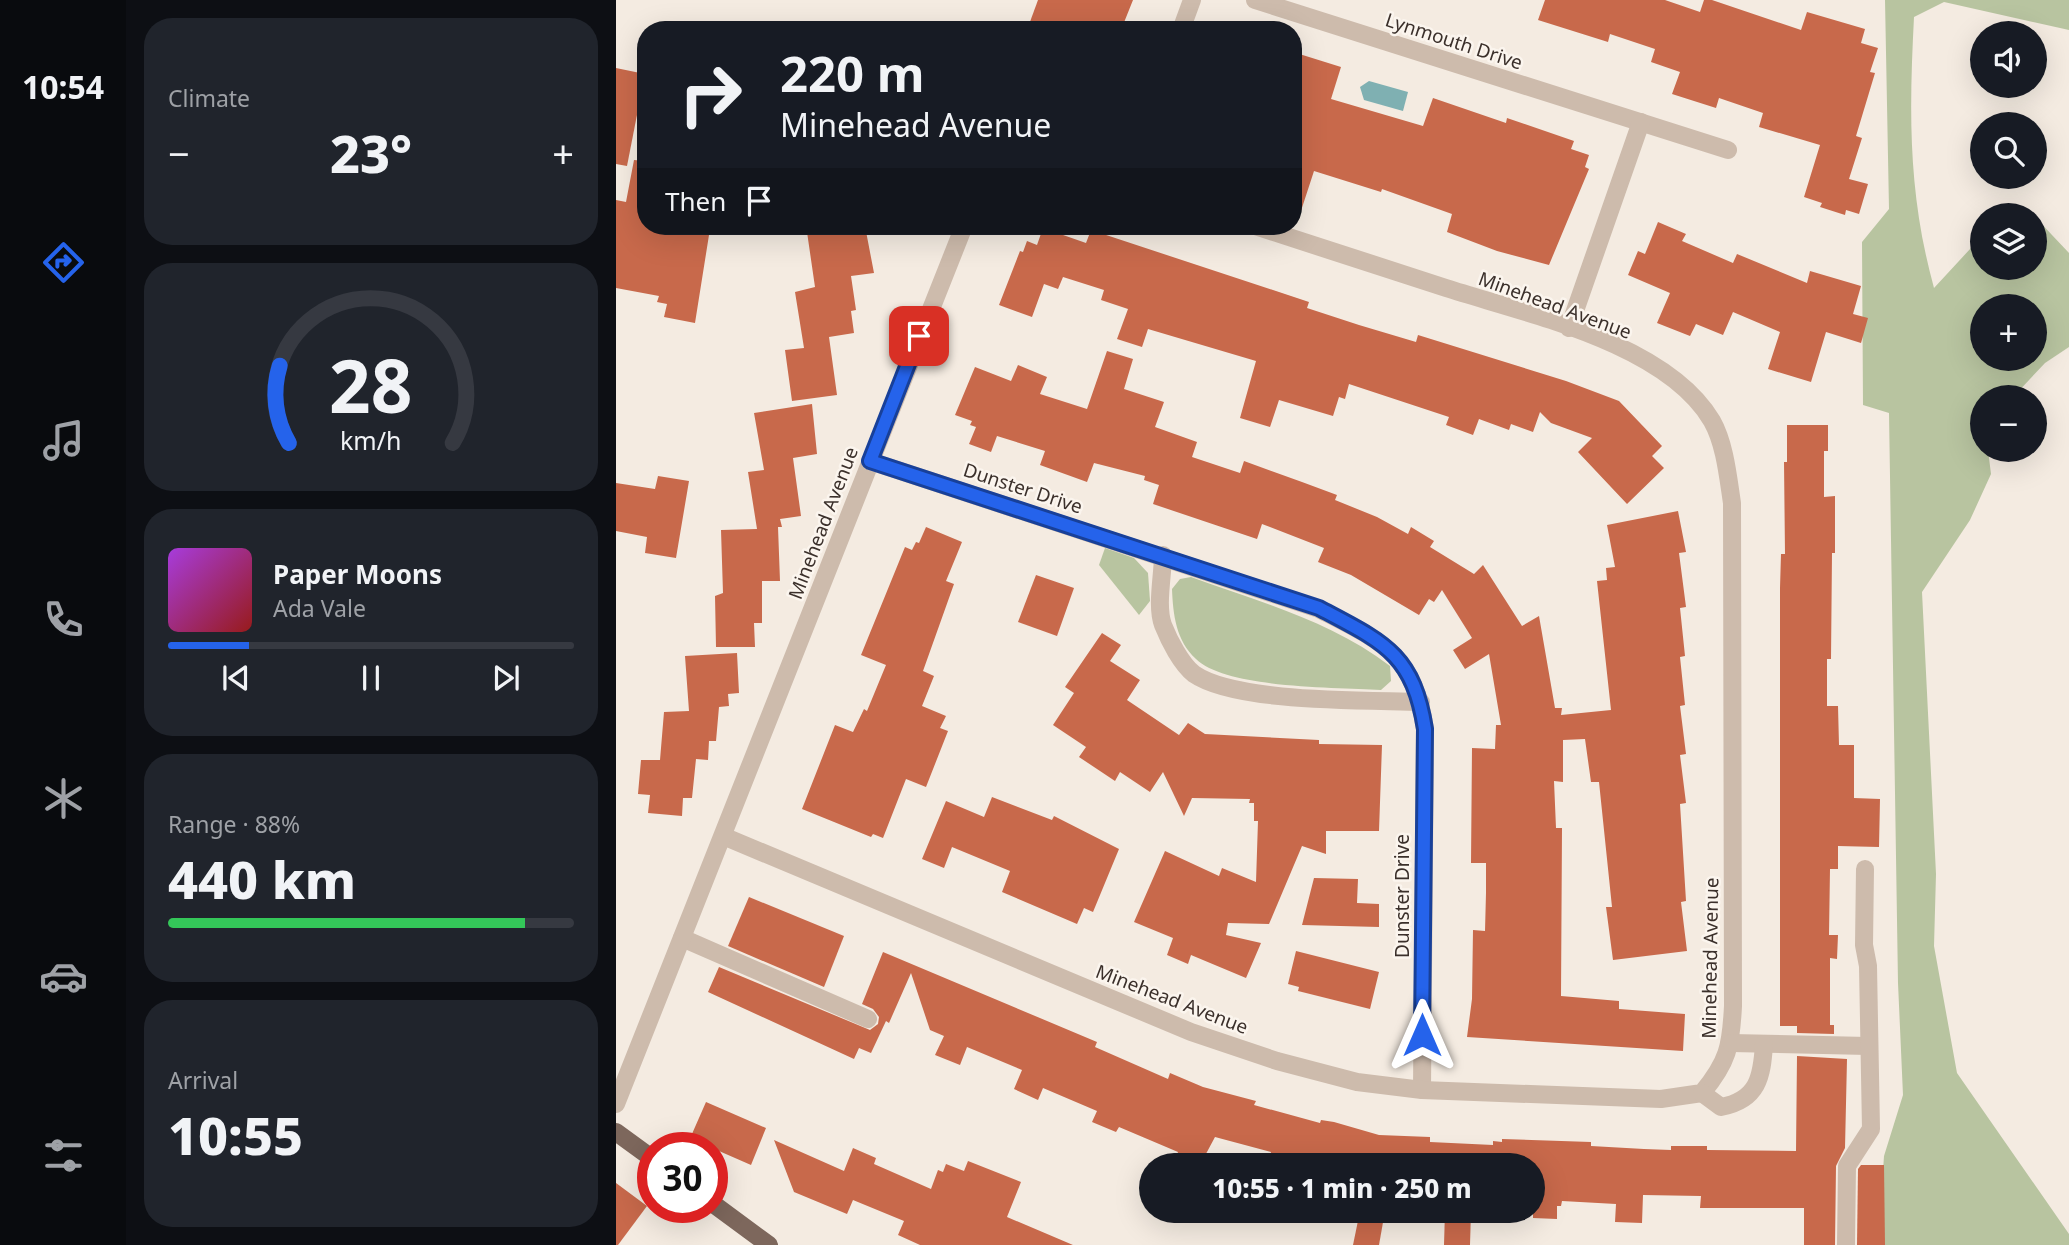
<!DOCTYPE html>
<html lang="en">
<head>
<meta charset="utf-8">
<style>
  :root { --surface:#171b24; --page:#20242c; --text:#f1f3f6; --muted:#9ea1a6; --line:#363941; --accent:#2563eb }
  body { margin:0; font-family:"Noto Sans",sans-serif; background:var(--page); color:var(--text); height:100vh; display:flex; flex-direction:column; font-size:26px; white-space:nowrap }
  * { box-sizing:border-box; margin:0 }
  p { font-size:23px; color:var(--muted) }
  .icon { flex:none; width:38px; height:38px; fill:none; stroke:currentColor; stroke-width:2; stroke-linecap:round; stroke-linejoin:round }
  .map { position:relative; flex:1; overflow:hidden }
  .drawer { display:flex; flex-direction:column; gap:18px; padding:18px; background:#0d0f14; width:490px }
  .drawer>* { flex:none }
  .guide { position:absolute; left:21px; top:21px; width:665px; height:214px; border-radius:28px; box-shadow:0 7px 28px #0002; background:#171b24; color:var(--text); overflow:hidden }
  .controls { position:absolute; left:1354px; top:21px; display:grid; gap:14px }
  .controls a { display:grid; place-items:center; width:77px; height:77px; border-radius:50%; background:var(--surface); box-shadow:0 7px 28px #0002; font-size:35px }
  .speed { position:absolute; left:21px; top:1132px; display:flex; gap:14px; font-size:35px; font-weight:700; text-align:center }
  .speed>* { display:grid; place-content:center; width:91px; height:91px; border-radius:50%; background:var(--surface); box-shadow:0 7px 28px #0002; line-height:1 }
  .speed .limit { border:10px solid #d22; background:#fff; color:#111 }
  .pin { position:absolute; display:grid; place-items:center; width:60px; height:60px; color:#fff; margin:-30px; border-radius:14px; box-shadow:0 4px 10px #0006 }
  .me { position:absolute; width:77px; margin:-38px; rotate:0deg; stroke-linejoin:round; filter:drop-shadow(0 0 5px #0008) }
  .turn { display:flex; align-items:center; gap:24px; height:147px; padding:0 28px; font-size:32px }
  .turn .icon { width:91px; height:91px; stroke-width:2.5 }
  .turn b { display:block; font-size:49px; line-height:60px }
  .then { display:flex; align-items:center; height:66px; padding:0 28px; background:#0003; gap:14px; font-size:26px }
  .big { font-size:52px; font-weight:800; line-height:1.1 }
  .drawer .card { flex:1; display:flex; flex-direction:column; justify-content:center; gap:10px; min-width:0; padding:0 24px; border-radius:28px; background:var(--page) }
  .drawer .dial { align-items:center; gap:0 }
  .dial svg { height:182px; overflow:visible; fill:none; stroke:var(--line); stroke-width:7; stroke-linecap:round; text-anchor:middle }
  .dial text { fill:var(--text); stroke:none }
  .song { display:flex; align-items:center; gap:21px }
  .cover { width:84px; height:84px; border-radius:10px; background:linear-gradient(135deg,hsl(280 70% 55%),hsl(0 70% 35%)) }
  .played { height:7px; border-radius:4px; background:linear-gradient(90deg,var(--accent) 20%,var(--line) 20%) }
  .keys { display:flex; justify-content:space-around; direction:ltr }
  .heat { display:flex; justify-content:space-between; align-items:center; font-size:38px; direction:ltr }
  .charge { height:10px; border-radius:5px; background:linear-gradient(90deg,#34c759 88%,var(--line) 0) }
  .trip { position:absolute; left:523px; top:1153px; width:406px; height:70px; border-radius:35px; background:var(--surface); box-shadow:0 7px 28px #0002; font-weight:800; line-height:70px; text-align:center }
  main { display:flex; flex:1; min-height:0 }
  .dock { display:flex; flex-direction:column; width:126px; justify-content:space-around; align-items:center; background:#090b0e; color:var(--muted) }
  .dock .icon { width:49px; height:49px }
  .dock .current { color:var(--accent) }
  .dock b { font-size:32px; color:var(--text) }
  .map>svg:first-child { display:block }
  .green { fill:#b8c4a0; fill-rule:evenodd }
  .water { fill:#7fb0b2 }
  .building { fill:#c8694b }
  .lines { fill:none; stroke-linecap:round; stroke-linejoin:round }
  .minor { stroke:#cdbbac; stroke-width:18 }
  .major { stroke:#7d675c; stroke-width:18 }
  .route-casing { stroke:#184099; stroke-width:18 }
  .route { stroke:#2563eb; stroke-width:12 }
  .labels { text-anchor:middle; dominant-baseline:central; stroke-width:5; stroke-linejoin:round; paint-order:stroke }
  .street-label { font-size:19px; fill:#3b302b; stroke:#fbf5ee }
</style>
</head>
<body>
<main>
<nav class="dock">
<b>10:54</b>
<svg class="icon current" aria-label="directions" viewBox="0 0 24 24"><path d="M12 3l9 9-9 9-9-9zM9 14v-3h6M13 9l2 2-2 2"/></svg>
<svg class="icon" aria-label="music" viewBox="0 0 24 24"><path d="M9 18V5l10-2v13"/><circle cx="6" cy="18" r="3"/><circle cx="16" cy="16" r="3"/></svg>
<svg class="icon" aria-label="phone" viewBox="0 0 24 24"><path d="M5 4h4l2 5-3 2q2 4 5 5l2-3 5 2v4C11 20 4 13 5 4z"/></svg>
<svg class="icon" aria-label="climate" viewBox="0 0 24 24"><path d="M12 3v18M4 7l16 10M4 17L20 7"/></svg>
<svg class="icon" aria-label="car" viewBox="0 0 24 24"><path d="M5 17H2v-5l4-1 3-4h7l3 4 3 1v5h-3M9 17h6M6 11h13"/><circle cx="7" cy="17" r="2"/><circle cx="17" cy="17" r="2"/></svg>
<svg class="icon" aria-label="filters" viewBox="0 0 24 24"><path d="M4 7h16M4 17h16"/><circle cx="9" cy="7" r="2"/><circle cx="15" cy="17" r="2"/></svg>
</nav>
<section class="drawer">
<div class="card"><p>Climate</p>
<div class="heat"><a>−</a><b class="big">23°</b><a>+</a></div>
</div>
<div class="card dial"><svg viewBox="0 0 100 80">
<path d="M14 69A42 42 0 1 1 86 69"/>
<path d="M14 69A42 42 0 0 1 10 35" stroke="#2563eb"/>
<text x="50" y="56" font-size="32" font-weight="700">28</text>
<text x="50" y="72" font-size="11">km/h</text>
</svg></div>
<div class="card">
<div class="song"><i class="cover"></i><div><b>Paper Moons</b><p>Ada Vale</p></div></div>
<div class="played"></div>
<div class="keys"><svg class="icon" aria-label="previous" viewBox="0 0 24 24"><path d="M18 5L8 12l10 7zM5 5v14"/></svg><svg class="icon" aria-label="pause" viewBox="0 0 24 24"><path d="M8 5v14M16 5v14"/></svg><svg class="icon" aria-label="next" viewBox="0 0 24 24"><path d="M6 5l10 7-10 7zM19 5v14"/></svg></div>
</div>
<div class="card"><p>Range · 88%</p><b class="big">440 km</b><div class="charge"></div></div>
<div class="card"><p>Arrival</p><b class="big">10:55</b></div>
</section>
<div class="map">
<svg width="1453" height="1245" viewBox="0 0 1453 1245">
  <rect width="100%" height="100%" fill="#f4ebe1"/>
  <g class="green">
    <path d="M 1269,0 L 1453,0 L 1453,30 L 1328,2 L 1298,17 C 1293,114 1292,193 1318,288 L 1367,235 L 1367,268 L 1419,268 L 1419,217 L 1453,253 L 1453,347 L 1429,363 L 1397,397 L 1367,397 L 1367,450 L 1372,450 L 1375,474 L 1354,520 L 1306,592 L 1320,874 L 1318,946 L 1341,1073 L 1453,1234 L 1453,1245 L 1262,1245 L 1268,1156 L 1287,1095 L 1282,983 L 1273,413 L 1247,405 L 1246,242 L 1273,209 ZM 1367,306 L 1419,306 L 1419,359 L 1367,359 Z"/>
    <path d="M 489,548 L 518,558 L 532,573 L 534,601 L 523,615 L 483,565 Z"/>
    <path d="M 575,577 C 644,602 715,621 774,666 L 775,681 L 765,690 C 720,687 611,689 580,659 C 560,641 557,614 556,589 L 564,579 Z"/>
  </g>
  <path class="water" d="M 753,81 L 792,92 L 787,111 L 748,100 L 744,87 Z"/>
  <g class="building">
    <path d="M 422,0 L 517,0 L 505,30 L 411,30 Z"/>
    <path d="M 929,0 L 1049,0 L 1084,12 L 1088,0 L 1096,0 L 1185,30 L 1191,12 L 1249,29 L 1245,43 L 1262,48 L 1254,72 L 1259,73 L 1240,136 L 1246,138 L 1233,179 L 1252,184 L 1243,214 L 1230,210 L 1229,215 L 1204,207 L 1206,203 L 1188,197 L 1204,145 L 1143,127 L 1147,113 L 1103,98 L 1100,108 L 1056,94 L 1064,72 L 1035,62 L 1039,49 L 994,34 L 992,42 L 922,20 Z"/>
    <path d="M 677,52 L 725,67 L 715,99 L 807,126 L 817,98 L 890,123 L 891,118 L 958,141 L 955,149 L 973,155 L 969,167 L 973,169 L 933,265 L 881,251 L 831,232 L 836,214 L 766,189 L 765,192 L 698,171 L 682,220 L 677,219 Z"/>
    <path d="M 0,68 L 29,74 L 11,166 L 0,164 Z"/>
    <path d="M 18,160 L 30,161 L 30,226 L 93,235 L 79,323 L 48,317 L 51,304 L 41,302 L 43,296 L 0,288 L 0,200 L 10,202 Z"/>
    <path d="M 1042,222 L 1070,234 L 1066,241 L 1117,263 L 1121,254 L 1191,283 L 1194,271 L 1245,286 L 1237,314 L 1252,318 L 1245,343 L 1210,332 L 1195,382 L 1152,369 L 1164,332 L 1117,312 L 1107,335 L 1080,324 L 1074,336 L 1041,323 L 1054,293 L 1012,275 L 1022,251 L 1029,254 Z"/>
    <path d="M 231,226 L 249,226 L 258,273 L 235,276 L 240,310 L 235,311 L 238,333 L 213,337 L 221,395 L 176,401 L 169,350 L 188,348 L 179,292 L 199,287 L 191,232 Z"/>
    <path d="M 427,228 L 470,243 L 475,230 L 693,302 L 691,308 L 743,325 L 800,342 L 802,335 L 950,381 L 1003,401 L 1046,446 L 1036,456 L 1048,468 L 1011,504 L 962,452 L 976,438 L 935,423 L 924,412 L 917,432 L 895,424 L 893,430 L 863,419 L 857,435 L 830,425 L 833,417 L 733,384 L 729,399 L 723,397 L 717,416 L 663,400 L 654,427 L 624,418 L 640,361 L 532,329 L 526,347 L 501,339 L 512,309 L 485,300 L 488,290 L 447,277 L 442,289 L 428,284 L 416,317 L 383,305 L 404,251 L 407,252 L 411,241 L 421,245 Z"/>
    <path d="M 491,351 L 517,359 L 508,389 L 548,402 L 539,427 L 581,442 L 576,457 L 624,473 L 628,461 L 686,482 L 721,495 L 719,500 L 761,517 L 792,534 L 795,527 L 818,541 L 814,547 L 858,574 L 867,565 L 906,626 L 923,616 L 939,708 L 946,708 L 945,715 L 995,710 L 981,581 L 991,580 L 990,568 L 999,567 L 991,525 L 1062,511 L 1070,552 L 1063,553 L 1070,607 L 1064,608 L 1069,656 L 1064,657 L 1069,705 L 1064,706 L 1070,754 L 1064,755 L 1070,803 L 1064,804 L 1070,901 L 1065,902 L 1071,951 L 997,960 L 990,907 L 996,907 L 983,782 L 975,782 L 969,739 L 947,740 L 947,782 L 938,781 L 940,828 L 946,828 L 945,996 L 1003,1001 L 1003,1009 L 1069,1014 L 1067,1051 L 851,1037 L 856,999 L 857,930 L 869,931 L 870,893 L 870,863 L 855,863 L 856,748 L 879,749 L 880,725 L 885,725 L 873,654 L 849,669 L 837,650 L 856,638 L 826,590 L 818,602 L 813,599 L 803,615 L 735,575 L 702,562 L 708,548 L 646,524 L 641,539 L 537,504 L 543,485 L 528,480 L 529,476 L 478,463 L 471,482 L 424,465 L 429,451 L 381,436 L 375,452 L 353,444 L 360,427 L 354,425 L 356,421 L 339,415 L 359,367 L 395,381 L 402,365 L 431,377 L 424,394 L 471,409 Z"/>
    <path d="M 196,404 L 201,454 L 177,458 L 185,516 L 164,519 L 166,527 L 162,527 L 164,581 L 146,581 L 146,623 L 138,623 L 139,647 L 100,647 L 99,596 L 107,593 L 105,530 L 141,529 L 132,472 L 148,470 L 138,413 Z"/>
    <path d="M 1171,425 L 1212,425 L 1212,451 L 1208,451 L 1208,497 L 1219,496 L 1219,553 L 1216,553 L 1215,659 L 1211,659 L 1211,706 L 1222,706 L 1223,745 L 1238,745 L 1238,798 L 1264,799 L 1263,847 L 1222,846 L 1222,869 L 1214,869 L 1213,935 L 1222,935 L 1221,959 L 1214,958 L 1214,1025 L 1218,1025 L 1218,1034 L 1181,1033 L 1181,1026 L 1164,1026 L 1164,588 L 1165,554 L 1169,554 L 1168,462 L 1171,462 Z"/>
    <path d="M 42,476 L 73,481 L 60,558 L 29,553 L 31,537 L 0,531 L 0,483 L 39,489 Z"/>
    <path d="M 310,527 L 346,542 L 330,581 L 338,584 L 307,671 L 318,676 L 306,706 L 330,716 L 324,728 L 332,731 L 310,787 L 290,779 L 267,838 L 257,834 L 255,837 L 186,809 L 219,725 L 237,732 L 248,709 L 251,711 L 270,665 L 245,655 L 289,547 L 296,550 L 300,542 L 303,543 Z"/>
    <path d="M 420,575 L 458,588 L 441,636 L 402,622 Z"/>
    <path d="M 486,633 L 505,645 L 494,661 L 524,680 L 511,700 L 563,735 L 572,723 L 589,734 L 703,740 L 703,744 L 766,745 L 763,831 L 710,831 L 710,854 L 686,846 L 653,924 L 612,923 L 610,935 L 645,943 L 630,978 L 575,955 L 572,964 L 551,955 L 557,938 L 518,922 L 549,851 L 603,876 L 606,868 L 640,882 L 642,821 L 638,821 L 638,803 L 633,803 L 634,799 L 576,798 L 568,816 L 547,772 L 534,792 L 504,772 L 499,781 L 463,757 L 470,747 L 437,725 L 458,693 L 449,687 Z"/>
    <path d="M 121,653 L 123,693 L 112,694 L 113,706 L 103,707 L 100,741 L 93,741 L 92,760 L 80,759 L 76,798 L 67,798 L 66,816 L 32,813 L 34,795 L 22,794 L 25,760 L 44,760 L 48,712 L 73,711 L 69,656 Z"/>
    <path d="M 376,797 L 436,820 L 438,816 L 503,849 L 477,912 L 468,908 L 461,924 L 386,892 L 394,871 L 336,847 L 328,868 L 306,859 L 330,801 L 368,817 Z"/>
    <path d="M 698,878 L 742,879 L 741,903 L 763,904 L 763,927 L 686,925 Z"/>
    <path d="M 133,897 L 228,936 L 208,987 L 112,946 Z"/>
    <path d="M 680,951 L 763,972 L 754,1009 L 682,991 L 683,987 L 672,984 Z"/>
    <path d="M 267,952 L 481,1042 L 479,1047 L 552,1079 L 554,1073 L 587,1087 L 640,1101 L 638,1105 L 704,1123 L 705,1120 L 718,1122 L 763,1135 L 814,1137 L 814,1142 L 877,1145 L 877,1141 L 886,1142 L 886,1139 L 975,1142 L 975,1146 L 1028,1149 L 1055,1150 L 1055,1146 L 1091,1146 L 1091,1150 L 1180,1151 L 1181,1056 L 1231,1059 L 1229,1148 L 1220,1166 L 1219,1245 L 1188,1245 L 1188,1208 L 1084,1208 L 1085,1196 L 1027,1195 L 1026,1223 L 999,1222 L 1000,1204 L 946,1201 L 945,1206 L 941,1206 L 941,1219 L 917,1218 L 917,1166 L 651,1166 L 655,1152 L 599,1137 L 584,1165 L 560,1157 L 562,1152 L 503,1127 L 500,1132 L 476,1122 L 481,1111 L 427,1088 L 422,1100 L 398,1089 L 406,1070 L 351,1047 L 344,1065 L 319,1055 L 328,1036 L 314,1030 L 295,973 L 273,1023 L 270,1021 L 255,1053 L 243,1048 L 238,1059 L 92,992 L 103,967 L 254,1030 L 262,1024 L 263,1017 L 257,1009 L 246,1004 Z"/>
    <path d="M 90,1102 L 150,1128 L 135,1165 L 87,1144 L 72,1143 Z"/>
    <path d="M 158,1140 L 228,1171 L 237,1148 L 260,1158 L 258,1164 L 315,1189 L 322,1170 L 327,1172 L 330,1164 L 348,1171 L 352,1161 L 405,1182 L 391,1217 L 457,1245 L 304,1245 L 282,1235 L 288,1221 L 237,1200 L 231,1214 L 178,1192 Z"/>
    <path d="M 1245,1165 L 1268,1165 L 1269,1245 L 1241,1245 L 1242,1169 Z"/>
    <path d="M 0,1183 L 31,1206 L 2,1245 L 0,1245 Z"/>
    <path d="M 744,1211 L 769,1211 L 763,1245 L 737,1245 Z"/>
    <path d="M 829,1211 L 855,1211 L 854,1245 L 828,1245 Z"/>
  </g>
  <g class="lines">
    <g class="minor">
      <path d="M 639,0 L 1112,150"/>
      <path d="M 565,30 L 576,0"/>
      <path d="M 953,328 L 1025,122"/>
      <path d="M 254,461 L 703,609 C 766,642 797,652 809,729 L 806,1090"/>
      <path d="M 547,555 C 547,575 540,606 547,625 C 553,640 565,664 578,674 C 620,703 751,700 805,702"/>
      <path d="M 107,836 L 575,1032 L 661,1061 L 741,1082 L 806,1090 L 1045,1099 L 1086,1093 C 1112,1062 1115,1046 1117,1006 L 1116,503 C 1112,477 1109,444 1096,421 C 1050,343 911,314 830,288 C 766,267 702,247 639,226"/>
      <path d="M 66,938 L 252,1019"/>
      <path d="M 1115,1043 L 1252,1046"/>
      <path d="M 1086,1093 L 1105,1107 C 1142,1100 1146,1077 1148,1044"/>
      <path d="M 0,1104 L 348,226"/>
      <path d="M 1230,1245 L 1231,1166 L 1255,1129 L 1252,966 L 1248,945 L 1249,869"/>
    </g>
    <g class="major">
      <path d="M 0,1132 L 37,1159"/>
      <path d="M 96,1203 L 153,1245"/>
    </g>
  </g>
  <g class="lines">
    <g class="route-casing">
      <path id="route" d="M 303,336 L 254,461 L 703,608 C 767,642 797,653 809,729 L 806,1035"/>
    </g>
    <use href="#route" class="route"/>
  </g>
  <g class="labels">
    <g class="street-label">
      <text transform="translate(838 41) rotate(18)">Lynmouth Drive</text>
      <text transform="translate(939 305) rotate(20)">Minehead Avenue</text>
      <text transform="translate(407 488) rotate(18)">Dunster Drive</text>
      <text transform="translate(207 523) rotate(-69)">Minehead Avenue</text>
      <text transform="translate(786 896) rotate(-90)">Dunster Drive</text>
      <text transform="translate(1094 958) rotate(-89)">Minehead Avenue</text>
      <text transform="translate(556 999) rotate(21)">Minehead Avenue</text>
    </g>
  </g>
</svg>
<div class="controls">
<a><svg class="icon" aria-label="sound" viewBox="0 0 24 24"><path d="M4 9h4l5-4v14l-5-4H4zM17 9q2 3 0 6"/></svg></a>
<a><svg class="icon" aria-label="search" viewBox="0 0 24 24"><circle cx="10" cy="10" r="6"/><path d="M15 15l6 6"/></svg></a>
<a><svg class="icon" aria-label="layers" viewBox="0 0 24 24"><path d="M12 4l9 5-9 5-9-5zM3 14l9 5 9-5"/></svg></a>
<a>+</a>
<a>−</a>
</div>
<div class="speed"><div class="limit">30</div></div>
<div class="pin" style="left:303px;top:336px;background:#d93025"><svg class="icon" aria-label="arrive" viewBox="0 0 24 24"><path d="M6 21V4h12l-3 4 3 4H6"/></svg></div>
<svg class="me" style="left:806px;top:1035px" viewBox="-20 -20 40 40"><path d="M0-17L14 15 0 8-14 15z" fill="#2563eb" stroke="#fff" stroke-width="4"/></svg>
<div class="trip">10:55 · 1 min · 250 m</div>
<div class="guide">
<div class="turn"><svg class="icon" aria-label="right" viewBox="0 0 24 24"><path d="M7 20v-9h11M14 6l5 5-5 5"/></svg><div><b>220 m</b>Minehead Avenue</div></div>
<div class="then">Then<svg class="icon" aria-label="arrive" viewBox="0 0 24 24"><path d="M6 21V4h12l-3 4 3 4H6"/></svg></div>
</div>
</div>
</main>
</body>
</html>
